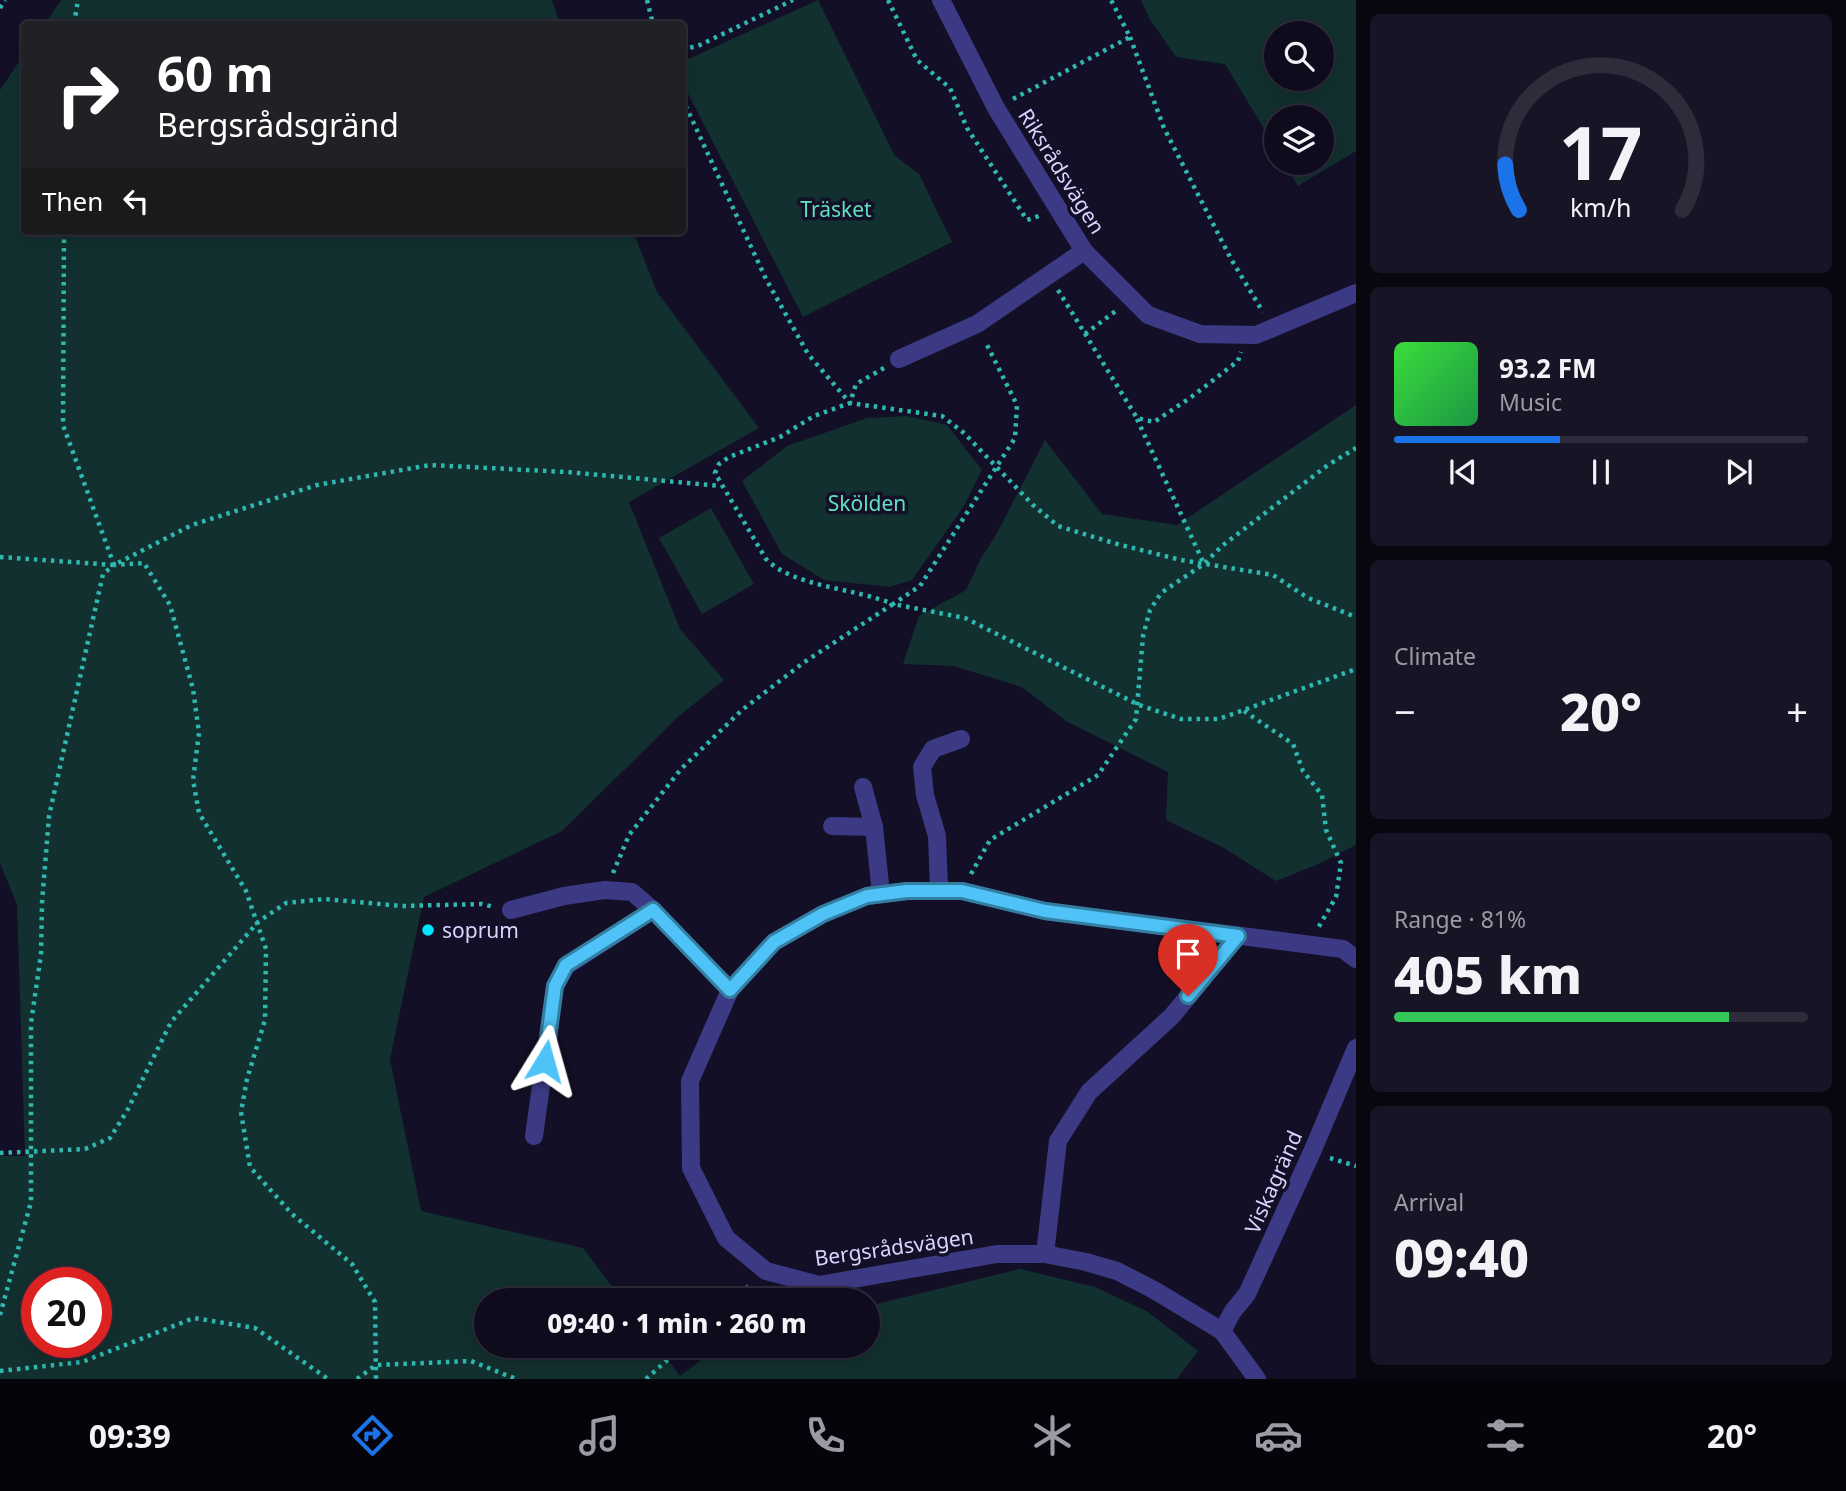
<!DOCTYPE html>
<html lang="en">
<head>
<meta charset="utf-8">
<style>
  :root { --surface:#0e0b1c; --page:#171425; --text:#f1f3f6; --muted:#9b9ba3; --line:#2e2b3b; --accent:#1a73e8 }
  body { margin:0; font-family:"Noto Sans",sans-serif; background:var(--page); color:var(--text); height:100vh; display:flex; flex-direction:column; font-size:26px; white-space:nowrap }
  * { box-sizing:border-box; margin:0 }
  p { font-size:23px; color:var(--muted) }
  .icon { flex:none; width:38px; height:38px; fill:none; stroke:currentColor; stroke-width:2; stroke-linecap:round; stroke-linejoin:round }
  .map { position:relative; flex:1; overflow:hidden }
  .side { display:flex; flex-direction:column; gap:14px; padding:14px; background:#08060f; width:490px }
  .side>* { flex:none }
  .top-card { position:absolute; left:21px; top:21px; width:665px; height:214px; border-radius:7px; box-shadow:0 4px 18px #0003,0 0 0 2px var(--line); background:#202124; color:#fff; overflow:hidden }
  .controls { position:absolute; left:1264px; top:21px; display:grid; gap:14px }
  .controls a { display:grid; place-items:center; width:70px; height:70px; border-radius:50%; background:var(--surface); box-shadow:0 4px 18px #0003,0 0 0 2px var(--line); font-size:35px }
  .speed { position:absolute; left:21px; top:1267px; display:flex; gap:14px; font-size:35px; font-weight:700; text-align:center }
  .speed>* { display:grid; place-content:center; width:91px; height:91px; border-radius:50%; background:var(--surface); box-shadow:0 4px 18px #0003,0 0 0 2px var(--line); line-height:1 }
  .speed .limit { border:10px solid #d22; background:#fff; color:#111 }
  .pin { position:absolute; display:grid; place-items:center; width:60px; height:60px; color:#fff; margin:-72px -30px; border-radius:50% 50% 50% 0; rotate:-45deg; box-shadow:0 0 7px #0007 }
  .pin .icon { rotate:45deg }
  .me { position:absolute; width:77px; margin:-38px; rotate:8deg; stroke-linejoin:round; filter:drop-shadow(0 0 5px #0008) }
  .turn { display:flex; align-items:center; gap:24px; height:147px; padding:0 21px; font-size:32px }
  .turn .icon { width:91px; height:91px; stroke-width:2.5 }
  .turn b { display:block; font-size:49px; line-height:60px }
  .then { display:flex; align-items:center; height:66px; padding:0 21px; background:#0003; gap:14px; font-size:26px }
  .big { font-size:52px; font-weight:800; line-height:1.1 }
  .side .widget { flex:1; display:flex; flex-direction:column; justify-content:center; gap:10px; min-width:0; padding:0 24px; border-radius:10px; background:var(--page) }
  .side .dial { align-items:center; gap:0 }
  .dial svg { height:182px; overflow:visible; fill:none; stroke:var(--line); stroke-width:7; stroke-linecap:round; text-anchor:middle }
  .dial text { fill:var(--text); stroke:none }
  .song { display:flex; align-items:center; gap:21px }
  .cover { width:84px; height:84px; border-radius:10px; background:linear-gradient(135deg,hsl(120 70% 55%),hsl(140 70% 35%)) }
  .played { height:7px; border-radius:4px; background:linear-gradient(90deg,var(--accent) 40%,var(--line) 40%) }
  .keys { display:flex; justify-content:space-around; direction:ltr }
  .heat { display:flex; justify-content:space-between; align-items:center; font-size:38px; direction:ltr }
  .charge { height:10px; border-radius:5px; background:linear-gradient(90deg,#34c759 81%,var(--line) 0) }
  .trip { position:absolute; left:474px; top:1288px; width:406px; height:70px; border-radius:35px; background:var(--surface); box-shadow:0 4px 18px #0003,0 0 0 2px var(--line); font-weight:800; line-height:70px; text-align:center }
  .dock { display:flex; height:112px; justify-content:space-around; align-items:center; background:#06040b; color:var(--muted) }
  .dock .icon { width:49px; height:49px }
  .dock .on { color:var(--accent) }
  .dock b { font-size:32px; color:var(--text) }
  main { display:flex; flex:1; min-height:0 }
  .map>svg:first-child { display:block }
  .green { fill:#12302f; fill-rule:evenodd }
  .lines { fill:none; stroke-linecap:round; stroke-linejoin:round }
  .path { stroke:#2fb8b0; stroke-width:4.5; stroke-dasharray:3.5 5; stroke-linecap:butt }
  .minor { stroke:#3d3a85; stroke-width:18 }
  .route-casing { stroke:#337fa1; stroke-width:18 }
  .route { stroke:#4fc3f7; stroke-width:12 }
  .poi-dot { fill:#00e5ff; stroke:#130f26; stroke-width:2.5 }
  .labels { text-anchor:middle; dominant-baseline:central; stroke-width:7; stroke-linejoin:round; paint-order:stroke }
  .street-label { font-size:21px; fill:#d9d4ff; stroke:#130f26 }
  .park-label { font-size:21px; fill:#5fe0c0; stroke:#130f26 }
  .poi-label { font-size:21px; fill:#d9d4ff; stroke:#130f26; text-anchor:start }
</style>
</head>
<body>
<main>
<div class="map">
<svg width="1356" height="1379" viewBox="0 0 1356 1379">
  <rect width="100%" height="100%" fill="#130f26"/>
  <g class="green">
    <path d="M 61,0 L 552,0 L 560,24 L 45,24 Z"/>
    <path d="M 818,0 L 895,156 L 919,174 L 952,242 L 803,317 L 683,84 L 682,62 Z"/>
    <path d="M 1141,0 L 1356,0 L 1356,151 L 1298,186 L 1284,163 L 1321,163 L 1321,117 L 1276,117 L 1276,149 L 1225,64 L 1176,57 L 1149,18 ZM 1321,33 L 1321,79 L 1276,79 L 1276,33 Z"/>
    <path d="M 24,54 L 24,231 L 633,231 L 657,292 L 759,428 L 629,502 L 680,629 L 724,680 L 679,716 L 562,831 L 424,897 L 390,1059 L 421,1211 L 583,1248 L 622,1300 L 486,1300 L 486,1346 L 657,1346 L 680,1376 L 719,1346 L 868,1346 L 868,1306 L 1020,1269 L 1095,1287 L 1148,1312 L 1198,1351 L 1177,1379 L 0,1379 L 0,1156 L 25,1156 L 17,905 L 0,863 L 0,90 ZM 37,1283 L 96,1283 L 96,1342 L 37,1342 Z"/>
    <path d="M 1356,405 L 1356,845 L 1316,865 L 1276,881 L 1224,848 L 1166,820 L 1168,772 L 1066,721 L 1022,687 L 954,666 L 903,664 L 919,616 L 966,590 L 981,558 L 996,535 L 1045,440 L 1102,514 L 1177,525 Z"/>
    <path d="M 907,416 L 947,425 L 982,470 L 964,506 L 912,580 L 890,587 L 824,580 L 782,554 L 742,481 L 787,446 L 867,418 Z"/>
    <path d="M 711,508 L 754,584 L 702,614 L 659,538 Z"/>
  </g>
  <g class="lines">
    <g class="path">
      <path d="M 647,0 L 653,24"/>
      <path d="M 888,0 L 917,60 L 950,88 L 967,128 L 1027,220 L 1039,216"/>
      <path d="M 0,8 L 5,0"/>
      <path d="M 74,24 L 78,0"/>
      <path d="M 1130,37 L 1164,128 L 1231,259 L 1263,312"/>
      <path d="M 682,50 L 700,45 L 793,0"/>
      <path d="M 682,98 L 766,279 L 808,354 L 850,403 L 942,416 L 964,433 L 1033,505 L 1058,526 L 1117,544 L 1181,560 L 1273,575 L 1308,598 L 1356,617"/>
      <path d="M 1013,99 L 1130,37 L 1111,0"/>
      <path d="M 64,231 L 63,425 L 114,565"/>
      <path d="M 1058,290 L 1137,418 L 1154,422 L 1190,398 L 1238,361 L 1241,352"/>
      <path d="M 1085,334 L 1117,310"/>
      <path d="M 884,368 L 856,384 L 850,403 L 814,416 L 780,437 L 729,457 L 719,464 L 715,473 L 766,559 C 793,587 855,588 893,604 L 920,586 L 1015,438 L 1017,405 L 985,341"/>
      <path d="M 1137,419 L 1204,564"/>
      <path d="M 0,557 L 114,565 L 192,525 L 317,485 L 430,465 L 567,472 L 721,486"/>
      <path d="M 1244,711 L 1293,744 L 1303,771 L 1322,795 L 1326,830 L 1341,863 L 1336,897 L 1318,928"/>
      <path d="M 613,873 L 629,835 L 681,769 L 742,710 L 803,663 L 893,604 L 965,618 L 1139,705 L 1181,719 L 1219,719 L 1356,669"/>
      <path d="M 971,874 L 990,840 L 1098,775 L 1136,719 L 1143,636 L 1150,610 L 1161,593 L 1204,564 L 1222,546 L 1328,465 L 1356,448"/>
      <path d="M 0,1153 L 85,1149 L 110,1138 L 127,1111 L 171,1022 L 258,922 L 286,903 L 325,899 L 401,906 L 482,904 L 494,907"/>
      <path d="M 1330,1158 L 1356,1166"/>
      <path d="M 733,1300 L 752,1283"/>
      <path d="M 0,1315 L 31,1202 L 31,1023 L 41,954 L 42,903 L 49,816 L 103,574 L 114,565 L 144,563 L 170,605 L 193,689 L 199,733 L 193,780 L 199,813 L 246,891 L 266,949 L 265,1020 L 247,1079 L 241,1112 L 250,1167 L 292,1214 L 352,1264 L 375,1302 L 376,1379"/>
      <path d="M 0,1371 L 82,1362 L 194,1318 L 255,1328 L 328,1379"/>
      <path d="M 357,1379 L 376,1365 L 471,1361 L 516,1379"/>
      <path d="M 646,1379 L 683,1346"/>
    </g>
    <g class="minor">
      <path d="M 941,0 L 996,108 L 1084,251 L 1148,315 L 1200,334 L 1256,335 L 1356,293"/>
      <path d="M 899,359 L 977,324 L 1084,251"/>
      <path d="M 863,787 L 874,827 L 881,894"/>
      <path d="M 832,826 L 874,827"/>
      <path d="M 939,889 L 937,836 L 925,795 L 922,767 L 933,749 L 961,739"/>
      <path d="M 511,910 L 564,896 L 605,890 L 632,892 L 653,910 L 730,990"/>
      <path d="M 534,1136 L 555,986 L 566,966 L 653,910"/>
      <path d="M 1045,1254 L 1058,1141 L 1089,1092 L 1172,1016 L 1238,936"/>
      <path d="M 1222,1331 L 1233,1311 L 1247,1294 L 1312,1152 L 1356,1048"/>
      <path d="M 1257,1379 L 1222,1331 L 1154,1290 L 1117,1271 L 1086,1262 L 1045,1254 L 997,1254 L 819,1285 L 766,1271 L 726,1238 L 691,1168 L 690,1081 L 730,990 L 774,942 L 823,914 L 867,896 L 907,891 L 963,891 L 1045,911 L 1343,949 L 1356,959"/>
    </g>
  </g>
  <g class="lines">
    <g class="route-casing">
      <path id="route" d="M 545,1061 L 555,986 L 566,965 L 653,910 L 730,990 L 774,942 L 823,914 L 867,896 L 907,891 L 962,891 L 1045,911 L 1238,936 L 1188,996"/>
    </g>
    <use href="#route" class="route"/>
  </g>
  <circle class="poi-dot" cx="428" cy="930" r="7"/>
  <g class="labels">
    <g class="street-label">
      <text transform="translate(1062 171) rotate(58)">Riksrådsvägen</text>
      <text transform="translate(1273 1182) rotate(-66)">Viskagränd</text>
      <text transform="translate(894 1247) rotate(-8)">Bergsrådsvägen</text>
    </g>
    <g class="park-label">
      <text x="836" y="209">Träsket</text>
      <text x="867" y="503">Skölden</text>
    </g>
    <g class="poi-label">
      <text x="442" y="930">soprum</text>
    </g>
  </g>
</svg>
<div class="controls">
<a><svg class="icon" aria-label="search" viewBox="0 0 24 24"><circle cx="10" cy="10" r="6"/><path d="M15 15l6 6"/></svg></a>
<a><svg class="icon" aria-label="layers" viewBox="0 0 24 24"><path d="M12 4l9 5-9 5-9-5zM3 14l9 5 9-5"/></svg></a>
</div>
<div class="speed"><div class="limit">20</div></div>
<div class="pin" style="left:1188px;top:996px;background:#d93025"><svg class="icon" aria-label="arrive" viewBox="0 0 24 24"><path d="M6 21V4h12l-3 4 3 4H6"/></svg></div>
<svg class="me" style="left:545px;top:1061px" viewBox="-20 -20 40 40"><path d="M0-17L14 15 0 8-14 15z" fill="#4fc3f7" stroke="#fff" stroke-width="4"/></svg>
<div class="trip">09:40 · 1 min · 260 m</div>
<div class="top-card">
<div class="turn"><svg class="icon" aria-label="right" viewBox="0 0 24 24"><path d="M7 20v-9h11M14 6l5 5-5 5"/></svg><div><b>60 m</b>Bergsrådsgränd</div></div>
<div class="then">Then<svg class="icon" aria-label="left" viewBox="0 0 24 24"><path d="M17 20v-9H6M10 6l-5 5 5 5"/></svg></div>
</div>
</div>
<section class="side">
<div class="widget dial"><svg viewBox="0 0 100 80">
<path d="M14 69A42 42 0 1 1 86 69"/>
<path d="M14 69A42 42 0 0 1 8 49" stroke="#1a73e8"/>
<text x="50" y="56" font-size="32" font-weight="700">17</text>
<text x="50" y="72" font-size="11">km/h</text>
</svg></div>
<div class="widget">
<div class="song"><i class="cover"></i><div><b>93.2 FM</b><p>Music</p></div></div>
<div class="played"></div>
<div class="keys"><svg class="icon" aria-label="previous" viewBox="0 0 24 24"><path d="M18 5L8 12l10 7zM5 5v14"/></svg><svg class="icon" aria-label="pause" viewBox="0 0 24 24"><path d="M8 5v14M16 5v14"/></svg><svg class="icon" aria-label="next" viewBox="0 0 24 24"><path d="M6 5l10 7-10 7zM19 5v14"/></svg></div>
</div>
<div class="widget"><p>Climate</p>
<div class="heat"><a>−</a><b class="big">20°</b><a>+</a></div>
</div>
<div class="widget"><p>Range · 81%</p><b class="big">405 km</b><div class="charge"></div></div>
<div class="widget"><p>Arrival</p><b class="big">09:40</b></div>
</section>
</main>
<nav class="dock">
<b>09:39</b>
<svg class="icon on" aria-label="directions" viewBox="0 0 24 24"><path d="M12 3l9 9-9 9-9-9zM9 14v-3h6M13 9l2 2-2 2"/></svg>
<svg class="icon" aria-label="music" viewBox="0 0 24 24"><path d="M9 18V5l10-2v13"/><circle cx="6" cy="18" r="3"/><circle cx="16" cy="16" r="3"/></svg>
<svg class="icon" aria-label="phone" viewBox="0 0 24 24"><path d="M5 4h4l2 5-3 2q2 4 5 5l2-3 5 2v4C11 20 4 13 5 4z"/></svg>
<svg class="icon" aria-label="climate" viewBox="0 0 24 24"><path d="M12 3v18M4 7l16 10M4 17L20 7"/></svg>
<svg class="icon" aria-label="car" viewBox="0 0 24 24"><path d="M5 17H2v-5l4-1 3-4h7l3 4 3 1v5h-3M9 17h6M6 11h13"/><circle cx="7" cy="17" r="2"/><circle cx="17" cy="17" r="2"/></svg>
<svg class="icon" aria-label="filters" viewBox="0 0 24 24"><path d="M4 7h16M4 17h16"/><circle cx="9" cy="7" r="2"/><circle cx="15" cy="17" r="2"/></svg>
<b>20°</b>
</nav>
</body>
</html>
